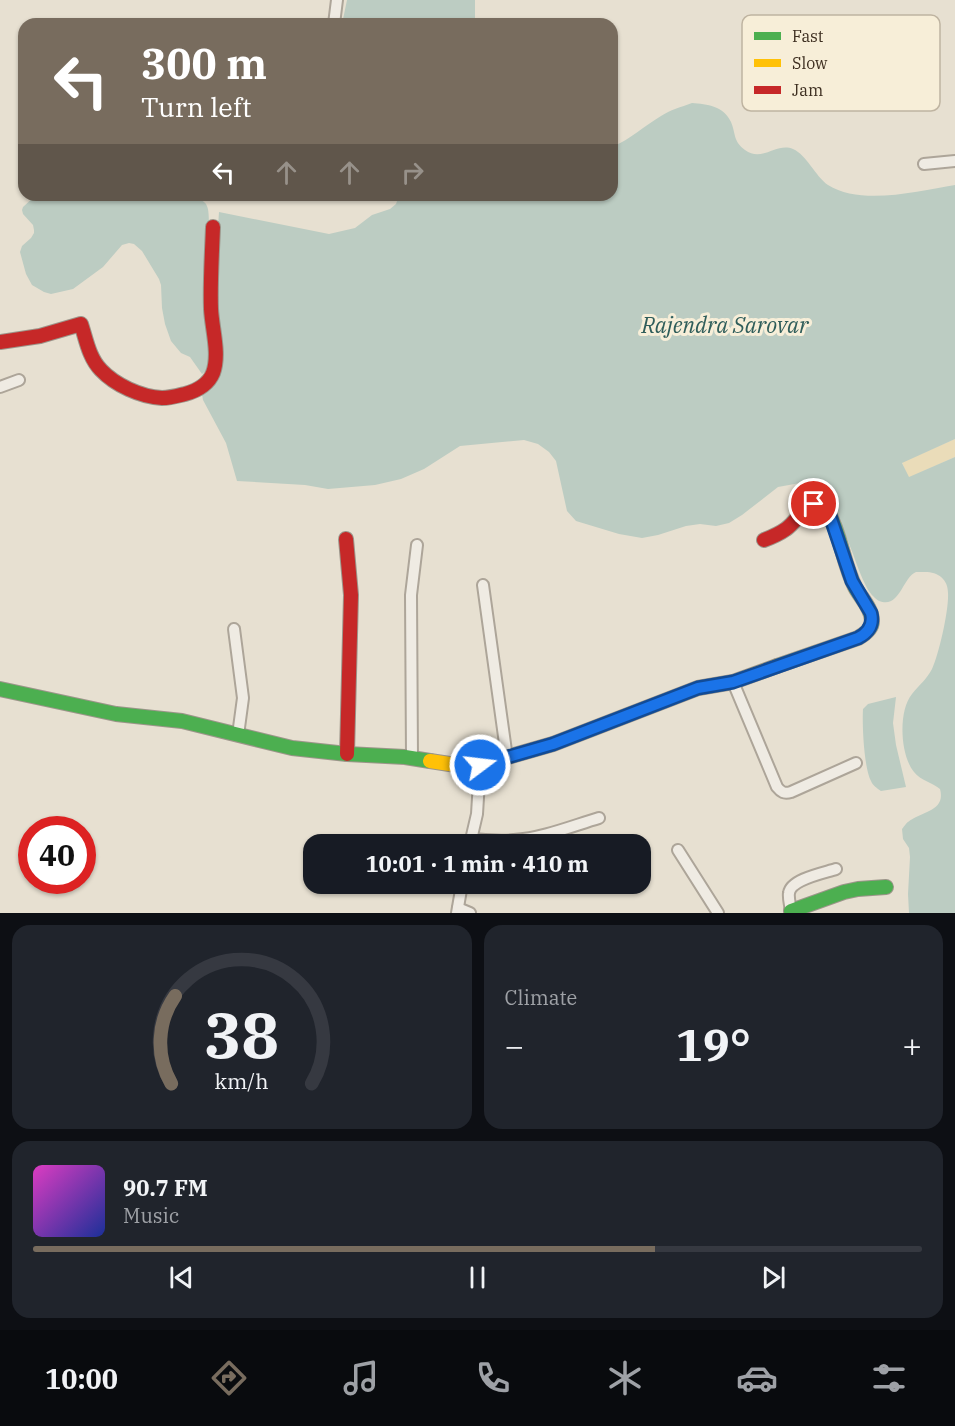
<!DOCTYPE html>
<html lang="en">
<head>
<meta charset="utf-8">
<style>
  :root { --surface:#171b24; --page:#20242c; --text:#f1f3f6; --muted:#9ea1a6; --line:#363941; --accent:#786c5e }
  body { margin:0; font-family:"IBM Plex Serif",serif; background:var(--page); color:var(--text); height:100vh; display:flex; flex-direction:column; font-size:22px; white-space:nowrap }
  * { box-sizing:border-box; margin:0 }
  p { font-size:20px; color:var(--muted) }
  .icon { flex:none; width:33px; height:33px; fill:none; stroke:currentColor; stroke-width:2; stroke-linecap:round; stroke-linejoin:round }
  .map { position:relative; height:913px; overflow:hidden }
  .sheet { display:flex; flex-direction:column; gap:12px; padding:12px; background:#0d0f14; flex:1 }
  .sheet>* { flex:none }
  .hud { position:absolute; left:18px; top:18px; width:600px; height:183px; border-radius:18px; box-shadow:0 2px 4px #0004; background:#786c5e; color:#fff; overflow:hidden }
  .speed { position:absolute; left:18px; top:816px; display:flex; gap:12px; font-size:30px; font-weight:700; text-align:center }
  .speed>* { display:grid; place-content:center; width:78px; height:78px; border-radius:50%; background:var(--surface); box-shadow:0 2px 4px #0004; line-height:1 }
  .speed .limit { border:9px solid #d22; background:#fff; color:#111 }
  .pin { position:absolute; display:grid; place-items:center; width:51px; height:51px; color:#fff; margin:-26px; border:3px solid #fff; border-radius:50%; box-shadow:0 2px 6px #0007 }
  .me { position:absolute; width:66px; margin:-33px; rotate:75deg; stroke-linejoin:round; filter:drop-shadow(0 0 4px #0008) }
  .turn { display:flex; align-items:center; gap:21px; height:126px; padding:0 24px; font-size:27px }
  .turn .icon { width:78px; height:78px; stroke-width:2.5 }
  .turn b { display:block; font-size:42px; line-height:51px }
  .lanes { display:flex; align-items:center; height:57px; padding:0 24px; background:#0003; justify-content:center; gap:30px; direction:ltr }
  .lanes .off { opacity:.35 }
  .big { font-size:45px; font-weight:800; line-height:1.1 }
  .sheet .widget { flex:1; display:flex; flex-direction:column; justify-content:center; gap:9px; min-width:0; padding:0 21px; border-radius:18px; background:var(--page) }
  .sheet .dial { align-items:center; gap:0 }
  .dial svg { height:156px; overflow:visible; fill:none; stroke:var(--line); stroke-width:7; stroke-linecap:round; text-anchor:middle }
  .dial text { fill:var(--text); stroke:none }
  .song { display:flex; align-items:center; gap:18px }
  .cover { width:72px; height:72px; border-radius:9px; background:linear-gradient(135deg,hsl(310 70% 55%),hsl(230 70% 35%)) }
  .played { height:6px; border-radius:3px; background:linear-gradient(90deg,var(--accent) 70%,var(--line) 70%) }
  .keys { display:flex; justify-content:space-around; direction:ltr }
  .heat { display:flex; justify-content:space-between; align-items:center; font-size:33px; direction:ltr }
  .sheet .tiles { flex:1; display:grid; gap:12px; grid-template-columns:1fr 1fr }
  .widget:last-child { grid-column:span 2 }
  .trip { position:absolute; left:303px; top:834px; width:348px; height:60px; border-radius:18px; background:var(--surface); box-shadow:0 2px 4px #0004; font-weight:800; line-height:60px; text-align:center }
  .menu { display:flex; height:96px; justify-content:space-around; align-items:center; background:#090b0e; color:var(--muted) }
  .menu .icon { width:42px; height:42px }
  .menu .selected { color:var(--accent) }
  .menu b { font-size:27px; color:var(--text) }
  .map>svg:first-child { display:block }
  .sand { fill:#eadcb9 }
  .water { fill:#bcccc2 }
  .lines { fill:none; stroke-linecap:round; stroke-linejoin:round }
  .street-casing { stroke:#ada599; stroke-width:14 }
  .fast-casing { stroke:#9c958a; stroke-width:16 }
  .slow-casing { stroke:#9c958a; stroke-width:16 }
  .jam-casing { stroke:#9c958a; stroke-width:16 }
  .street { stroke:#efebe3; stroke-width:10 }
  .fast { stroke:#4caf50; stroke-width:14 }
  .slow { stroke:#ffc107; stroke-width:14 }
  .jam { stroke:#c62828; stroke-width:14 }
  .route-casing { stroke:#114b97; stroke-width:15 }
  .route { stroke:#1a73e8; stroke-width:10 }
  .labels { text-anchor:middle; dominant-baseline:central; stroke-width:6; stroke-linejoin:round; paint-order:stroke }
  .water-label { font-size:22px; font-style:italic; fill:#2f5d5a; stroke:#f7eed8 }
  .key { fill:#f7eed8; stroke:#bfb4a1; stroke-width:1.5 }
  .key-label { font-size:16px; fill:#3d2e20 }
</style>
</head>
<body>
<div class="map">
<svg width="955" height="913" viewBox="0 0 955 913">
  <rect width="100%" height="100%" fill="#e7e0d1"/>
  <path class="sand" d="M 955,439 L 955,457 L 908,478 L 902,462 Z"/>
  <g class="water">
    <path d="M 347,0 L 475,0 L 475,24 L 342,24 Z"/>
    <path d="M 692,103 C 707,104 724,106 731,122 C 736,134 733,141 745,150 C 762,163 776,142 793,149 C 807,155 815,176 828,185 C 861,206 919,191 955,185 L 955,439 L 902,463 L 909,477 L 955,457 L 955,913 L 909,913 L 908,894 L 910,857 L 909,848 L 903,839 L 902,829 C 903,828 907,822 908,822 C 922,811 946,811 940,789 C 932,782 921,781 914,772 C 900,755 898,711 912,694 C 919,685 927,679 932,669 C 939,654 949,610 948,593 C 948,579 938,572 925,572 C 922,572 918,572 916,572 C 902,578 900,609 879,601 C 874,598 869,592 867,588 C 861,577 857,565 853,554 C 845,534 838,514 830,494 L 820,486 L 800,483 L 778,487 L 742,515 L 729,523 L 716,526 L 700,524 L 686,526 L 658,535 L 642,538 L 619,534 L 576,521 L 567,511 L 556,461 L 549,452 L 538,444 L 524,440 L 460,446 L 424,469 L 401,479 L 375,485 L 328,489 L 305,485 L 237,481 L 226,443 L 203,400 L 202,394 L 207,387 L 219,212 L 329,234 L 355,228 L 372,215 L 390,209 L 396,204 L 399,195 L 612,195 L 612,147 C 631,139 644,126 661,116 C 670,110 681,107 692,103 Z"/>
    <path d="M 36,195 L 182,195 C 207,201 209,199 209,226 L 209,368 L 202,374 L 190,357 L 181,353 L 171,341 L 165,324 L 162,308 L 161,285 L 159,279 L 142,251 L 134,244 L 129,243 L 122,245 L 103,267 L 73,289 L 51,294 L 44,292 L 32,285 L 26,274 L 20,252 L 22,246 L 31,238 L 34,233 L 34,230 L 33,225 L 23,214 L 22,210 L 23,207 Z"/>
    <path d="M 896,697 L 893,723 L 896,745 L 906,787 L 881,791 C 877,788 873,786 871,781 C 864,768 862,725 863,709 L 868,704 Z"/>
  </g>
  <g class="lines">
    <g class="street-casing">
      <g id="street">
        <path d="M 334,24 L 337,0"/>
        <path d="M 924,164 L 955,161"/>
        <path d="M 0,387 L 19,380"/>
        <path d="M 483,585 L 507,758"/>
        <path d="M 234,629 L 243,698 L 238,735"/>
        <path d="M 733,682 L 777,787 C 781,792 784,794 791,792 L 856,763"/>
        <path d="M 412,758 L 411,595 L 417,545"/>
        <path d="M 472,839 C 485,840 500,842 514,840 C 543,838 572,826 599,818"/>
        <path d="M 470,844 L 477,814 L 480,765"/>
        <path d="M 678,850 L 718,913"/>
        <path d="M 458,908 L 470,913"/>
        <path d="M 457,913 L 462,884"/>
        <path d="M 791,913 C 791,907 788,899 789,893 C 791,879 824,873 836,869"/>
      </g>
    </g>
    <g class="fast-casing">
      <g id="fast">
        <path d="M 777,666 L 858,638 C 865,634 872,629 872,621 C 872,608 860,597 855,587 C 843,563 841,535 828,512"/>
        <path d="M 0,689 L 116,714 L 182,721 L 292,748 L 347,754 L 405,757 L 430,761"/>
        <path d="M 791,911 L 844,892 L 858,889 L 886,887"/>
      </g>
    </g>
    <g class="slow-casing">
      <path id="slow" d="M 430,761 L 469,767 L 480,765 L 553,744 L 698,688 L 733,682 L 777,666"/>
    </g>
    <g class="jam-casing">
      <g id="jam">
        <path d="M 0,342 L 40,336 L 81,324 C 86,339 89,358 101,370 C 115,385 141,397 162,398 C 170,398 177,396 185,394 C 196,391 208,385 213,373 C 220,354 212,329 211,309 C 210,282 212,254 213,227"/>
        <path d="M 346,539 L 351,595 L 347,754"/>
        <path d="M 764,540 C 772,537 779,534 786,529 C 798,521 804,502 821,505 L 828,512"/>
      </g>
    </g>
    <use href="#street" class="street"/>
    <use href="#fast" class="fast"/>
    <use href="#slow" class="slow"/>
    <use href="#jam" class="jam"/>
  </g>
  <g class="lines">
    <g class="route-casing">
      <path id="route" d="M 480,765 L 553,744 L 698,688 L 733,682 L 858,638 C 868,633 874,625 871,613 L 852,581 L 829,513 C 825,507 821,505 814,504"/>
    </g>
    <use href="#route" class="route"/>
  </g>
  <g class="labels">
    <g class="water-label">
      <text x="725" y="324">Rajendra Sarovar</text>
    </g>
  </g>
  <rect x="742" y="15" width="198" height="96" rx="9" class="key"/>
  <rect x="754" y="32" width="27" height="8" fill="#4caf50"/>
  <rect x="754" y="59" width="27" height="8" fill="#ffc107"/>
  <rect x="754" y="86" width="27" height="8" fill="#c62828"/>
  <g class="key-label">
    <text x="792" y="42">Fast</text>
    <text x="792" y="69">Slow</text>
    <text x="792" y="96">Jam</text>
  </g>
</svg>
<div class="speed"><div class="limit">40</div></div>
<div class="pin" style="left:814px;top:504px;background:#d93025"><svg class="icon" aria-label="arrive" viewBox="0 0 24 24"><path d="M6 21V4h12l-3 4 3 4H6"/></svg></div>
<svg class="me" style="left:480px;top:765px" viewBox="-20 -20 40 40"><circle r="17" fill="#1a73e8" stroke="#fff" stroke-width="3"/><path d="M0-11L8 9 0 5-8 9z" fill="#fff"/></svg>
<div class="trip">10:01 · 1 min · 410 m</div>
<div class="hud">
<div class="turn"><svg class="icon" aria-label="left" viewBox="0 0 24 24"><path d="M17 20v-9H6M10 6l-5 5 5 5"/></svg><div><b>300 m</b>Turn left</div></div>
<div class="lanes"><svg class="icon" aria-label="left" viewBox="0 0 24 24"><path d="M17 20v-9H6M10 6l-5 5 5 5"/></svg><svg class="icon off" aria-label="ahead" viewBox="0 0 24 24"><path d="M12 20V5M6 11l6-6 6 6"/></svg><svg class="icon off" aria-label="ahead" viewBox="0 0 24 24"><path d="M12 20V5M6 11l6-6 6 6"/></svg><svg class="icon off" aria-label="right" viewBox="0 0 24 24"><path d="M7 20v-9h11M14 6l5 5-5 5"/></svg></div>
</div>
</div>
<section class="sheet">
<div class="tiles">
<div class="widget dial"><svg viewBox="0 0 100 80">
<path d="M14 69A42 42 0 1 1 86 69"/>
<path d="M14 69A42 42 0 0 1 16 24" stroke="#786c5e"/>
<text x="50" y="56" font-size="32" font-weight="700">38</text>
<text x="50" y="72" font-size="11">km/h</text>
</svg></div>
<div class="widget"><p>Climate</p>
<div class="heat"><a>−</a><b class="big">19°</b><a>+</a></div>
</div>
<div class="widget">
<div class="song"><i class="cover"></i><div><b>90.7 FM</b><p>Music</p></div></div>
<div class="played"></div>
<div class="keys"><svg class="icon" aria-label="previous" viewBox="0 0 24 24"><path d="M18 5L8 12l10 7zM5 5v14"/></svg><svg class="icon" aria-label="pause" viewBox="0 0 24 24"><path d="M8 5v14M16 5v14"/></svg><svg class="icon" aria-label="next" viewBox="0 0 24 24"><path d="M6 5l10 7-10 7zM19 5v14"/></svg></div>
</div>
</div>
</section>
<nav class="menu">
<b>10:00</b>
<svg class="icon selected" aria-label="directions" viewBox="0 0 24 24"><path d="M12 3l9 9-9 9-9-9zM9 14v-3h6M13 9l2 2-2 2"/></svg>
<svg class="icon" aria-label="music" viewBox="0 0 24 24"><path d="M9 18V5l10-2v13"/><circle cx="6" cy="18" r="3"/><circle cx="16" cy="16" r="3"/></svg>
<svg class="icon" aria-label="phone" viewBox="0 0 24 24"><path d="M5 4h4l2 5-3 2q2 4 5 5l2-3 5 2v4C11 20 4 13 5 4z"/></svg>
<svg class="icon" aria-label="climate" viewBox="0 0 24 24"><path d="M12 3v18M4 7l16 10M4 17L20 7"/></svg>
<svg class="icon" aria-label="car" viewBox="0 0 24 24"><path d="M5 17H2v-5l4-1 3-4h7l3 4 3 1v5h-3M9 17h6M6 11h13"/><circle cx="7" cy="17" r="2"/><circle cx="17" cy="17" r="2"/></svg>
<svg class="icon" aria-label="filters" viewBox="0 0 24 24"><path d="M4 7h16M4 17h16"/><circle cx="9" cy="7" r="2"/><circle cx="15" cy="17" r="2"/></svg>
</nav>
</body>
</html>
